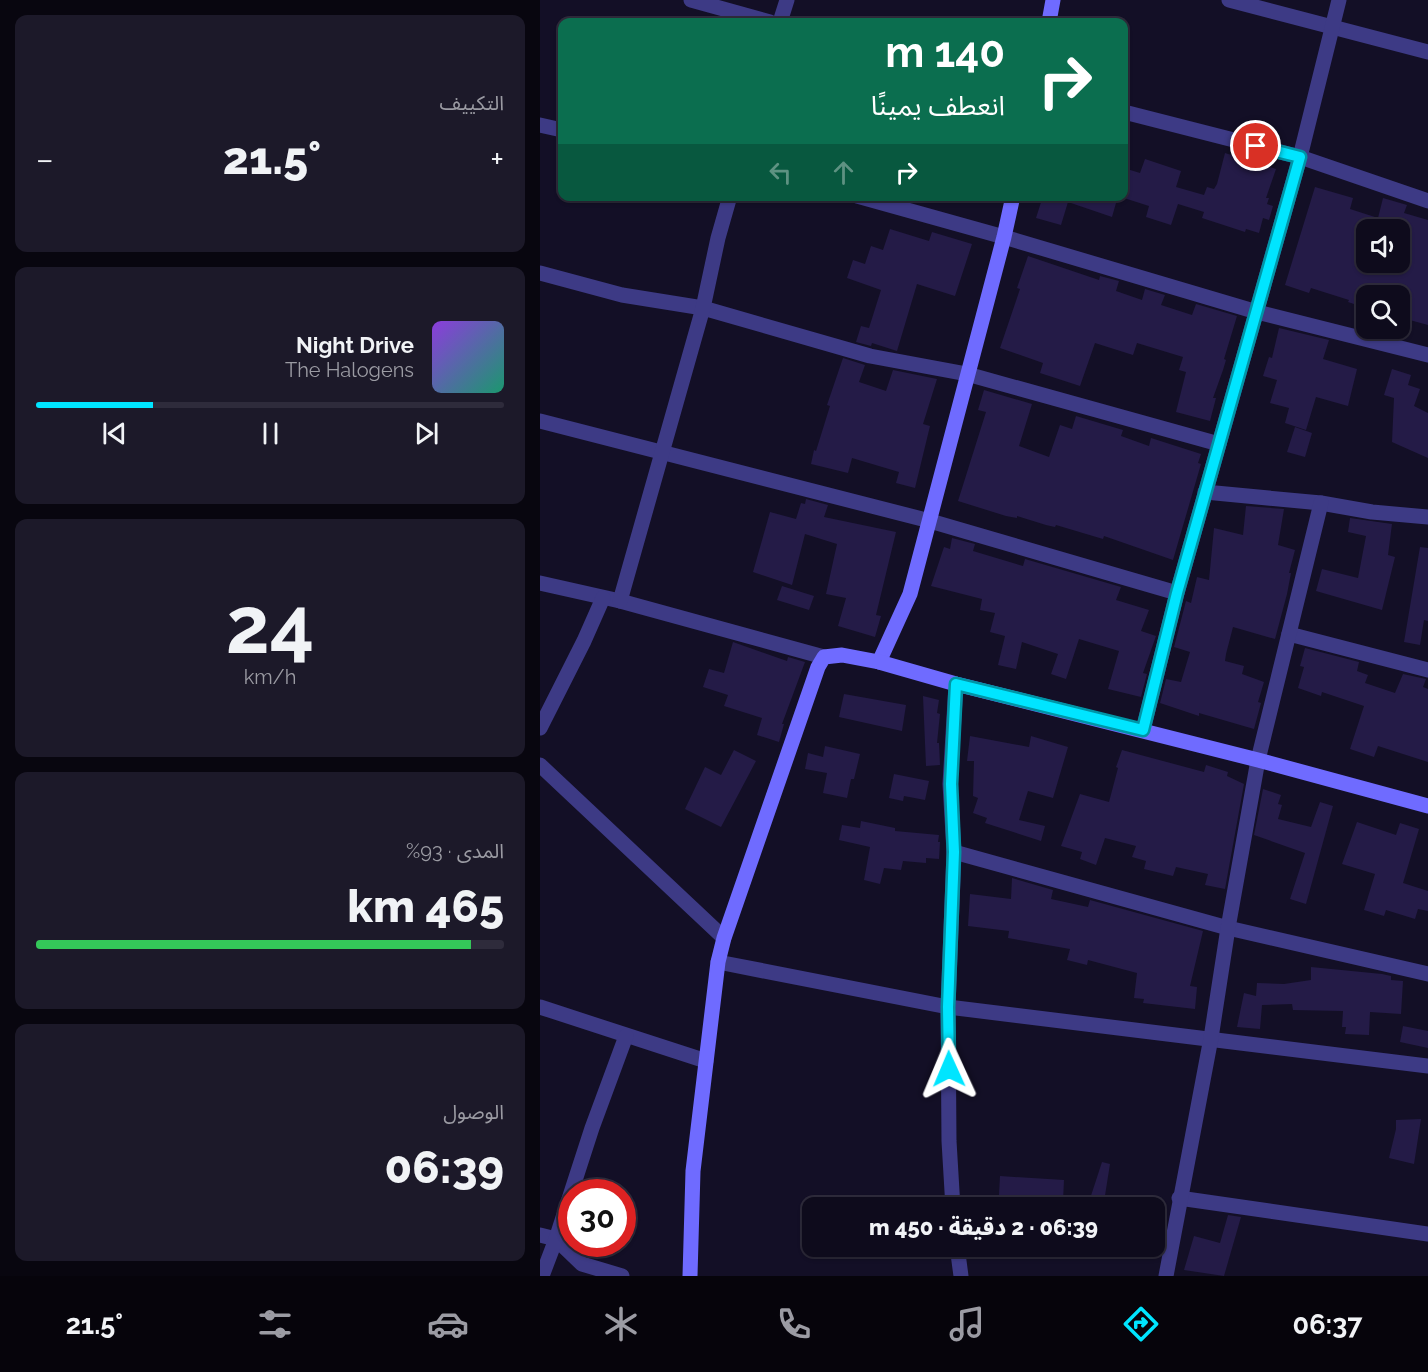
<!DOCTYPE html>
<html lang="ar">
<head>
<meta charset="utf-8">
<style>
  :root { --surface:#0e0b1c; --page:#1c1929; --text:#f1f3f6; --muted:#9b9ba3; --line:#2e2b3b; --accent:#00e5ff }
  body { margin:0; font-family:Raleway,"Noto Sans Arabic",sans-serif; background:var(--page); color:var(--text); direction:rtl; height:100vh; display:flex; flex-direction:column; font-size:22px; white-space:nowrap }
  * { box-sizing:border-box; margin:0 }
  p { font-size:20px; color:var(--muted) }
  .icon { flex:none; width:33px; height:33px; fill:none; stroke:currentColor; stroke-width:2; stroke-linecap:round; stroke-linejoin:round }
  .map { position:relative; flex:1; overflow:hidden; direction:ltr }
  .drawer { display:flex; flex-direction:column; gap:15px; padding:15px; background:#08060f; width:540px }
  .drawer>* { flex:none }
  .banner { position:absolute; left:18px; top:18px; width:570px; height:183px; border-radius:12px; box-shadow:0 2px 4px #0004,0 0 0 2px var(--line); direction:rtl; background:#0b6e4f; color:#fff; overflow:hidden }
  .tools { position:absolute; left:816px; top:219px; display:grid; gap:12px }
  .tools a { display:grid; place-items:center; width:54px; height:54px; border-radius:12px; background:var(--surface); box-shadow:0 2px 4px #0004,0 0 0 2px var(--line); font-size:30px }
  .speed { position:absolute; left:18px; top:1179px; display:flex; gap:12px; font-size:30px; font-weight:700; text-align:center }
  .speed>* { display:grid; place-content:center; width:78px; height:78px; border-radius:50%; background:var(--surface); box-shadow:0 2px 4px #0004,0 0 0 2px var(--line); line-height:1 }
  .speed .limit { border:9px solid #d22; background:#fff; color:#111 }
  .pin { position:absolute; display:grid; place-items:center; width:51px; height:51px; color:#fff; margin:-26px; border:3px solid #fff; border-radius:50%; box-shadow:0 2px 6px #0007 }
  .me { position:absolute; width:66px; margin:-33px; rotate:359deg; stroke-linejoin:round; filter:drop-shadow(0 0 4px #0008) }
  .turn { display:flex; align-items:center; gap:21px; height:126px; padding:0 24px; font-size:27px }
  .turn .icon { width:78px; height:78px; stroke-width:2.5 }
  .turn b { display:block; font-size:42px; line-height:51px }
  .lanes { display:flex; align-items:center; height:57px; padding:0 24px; background:#0003; justify-content:center; gap:30px; direction:ltr }
  .lanes .off { opacity:.35 }
  .big { font-size:45px; font-weight:800; line-height:1.1 }
  .drawer .card { flex:1; display:flex; flex-direction:column; justify-content:center; gap:9px; min-width:0; padding:0 21px; border-radius:12px; background:var(--page) }
  .drawer .dial { align-items:center; gap:0 }
  .dial b { font-size:78px; line-height:1 }
  .song { display:flex; align-items:center; gap:18px }
  .cover { width:72px; height:72px; border-radius:9px; background:linear-gradient(135deg,hsl(270 70% 55%),hsl(160 70% 35%)) }
  .played { height:6px; border-radius:3px; background:linear-gradient(90deg,var(--accent) 25%,var(--line) 25%) }
  .keys { display:flex; justify-content:space-around; direction:ltr }
  .heat { display:flex; justify-content:space-between; align-items:center; font-size:33px; direction:ltr }
  .charge { height:9px; border-radius:4px; background:linear-gradient(90deg,#34c759 93%,var(--line) 0) }
  .trip { position:absolute; left:262px; top:1197px; width:363px; height:60px; border-radius:12px; background:var(--surface); box-shadow:0 2px 4px #0004,0 0 0 2px var(--line); font-weight:800; line-height:60px; text-align:center; direction:rtl }
  .tab-bar { display:flex; height:96px; justify-content:space-around; align-items:center; background:#06040b; color:var(--muted) }
  .tab-bar .icon { width:42px; height:42px }
  .tab-bar .active { color:var(--accent) }
  .tab-bar b { font-size:27px; color:var(--text) }
  main { display:flex; flex:1; min-height:0 }
  .map>svg:first-child { display:block }
  .building { fill:#241b47; fill-rule:evenodd }
  .lines { fill:none; stroke-linecap:round; stroke-linejoin:round }
  .street { stroke:#3d3a85; stroke-width:15 }
  .secondary { stroke:#6f6bff; stroke-width:15 }
  .route-casing { stroke:#0095a6; stroke-width:15 }
  .route { stroke:#00e5ff; stroke-width:10 }
</style>
</head>
<body>
<main>
<div class="map">
<svg width="888" height="1276" viewBox="0 0 888 1276">
  <rect width="100%" height="100%" fill="#130f26"/>
  <g class="building">
    <path d="M 685,153 L 736,169 L 726,198 L 729,198 L 727,204 L 733,206 L 729,220 L 723,218 L 719,233 L 706,229 L 705,232 L 662,218 L 664,212 L 638,204 L 631,225 L 606,217 L 609,206 L 584,198 L 584,181 L 587,169 L 600,173 L 605,159 L 641,171 L 636,187 L 664,195 L 667,187 L 674,189 L 677,184 Z"/>
    <path d="M 775,187 L 813,198 L 810,209 L 838,218 L 843,198 L 867,205 L 864,213 L 888,220 L 888,325 L 866,319 L 872,296 L 826,296 L 826,308 L 808,302 L 809,300 L 771,288 L 769,293 L 745,285 ZM 826,230 L 860,230 L 860,262 L 826,262 L 826,255 L 820,253 Z"/>
    <path d="M 503,196 L 578,196 L 572,217 L 528,202 L 521,225 L 496,218 Z"/>
    <path d="M 350,229 L 389,241 L 392,232 L 432,244 L 415,296 L 377,284 L 357,351 L 332,343 L 331,346 L 316,342 L 321,326 L 329,328 L 341,290 L 307,278 L 313,260 L 325,264 L 331,246 L 343,250 Z"/>
    <path d="M 488,256 L 559,280 L 560,276 L 579,281 L 576,291 L 602,300 L 605,289 L 625,295 L 621,305 L 652,315 L 656,304 L 697,316 L 684,359 L 686,360 L 683,370 L 673,398 L 676,398 L 670,421 L 636,412 L 646,372 L 639,370 L 643,357 L 597,343 L 593,355 L 555,343 L 540,386 L 500,373 L 503,363 L 460,348 L 480,289 L 477,288 Z"/>
    <path d="M 739,328 L 789,340 L 783,359 L 817,369 L 808,406 L 776,397 L 766,430 L 745,423 L 749,408 L 730,403 L 737,380 L 723,376 L 729,357 L 732,358 Z"/>
    <path d="M 303,358 L 325,365 L 319,382 L 346,391 L 353,370 L 397,379 L 383,424 L 390,426 L 375,488 L 356,483 L 359,472 L 312,458 L 308,473 L 271,464 L 274,450 L 276,451 L 290,406 L 287,405 Z"/>
    <path d="M 852,369 L 871,375 L 868,385 L 880,389 L 874,406 L 888,413 L 888,458 L 852,442 L 854,398 L 844,395 Z"/>
    <path d="M 444,390 L 492,404 L 479,446 L 509,457 L 520,425 L 532,429 L 536,416 L 583,430 L 581,436 L 609,446 L 611,438 L 661,454 L 658,463 L 661,464 L 633,560 L 564,536 L 563,539 L 516,525 L 515,527 L 506,525 L 477,516 L 477,518 L 466,516 L 418,501 L 446,412 L 438,410 Z"/>
    <path d="M 755,427 L 772,433 L 765,457 L 747,452 Z"/>
    <path d="M 266,499 L 288,505 L 284,517 L 356,532 L 336,615 L 341,616 L 335,637 L 298,626 L 306,598 L 286,594 L 297,544 L 265,534 L 252,585 L 213,572 L 230,512 L 256,519 L 261,503 L 265,504 Z"/>
    <path d="M 706,506 L 744,509 L 738,545 L 755,550 L 749,573 L 751,573 L 747,594 L 735,639 L 693,627 L 686,654 L 685,661 L 704,666 L 702,674 L 724,682 L 718,702 L 721,703 L 714,729 L 659,713 L 659,716 L 620,703 L 626,679 L 641,682 L 650,652 L 634,647 L 646,601 L 651,603 L 657,577 L 669,580 L 674,528 L 703,535 Z"/>
    <path d="M 810,518 L 852,524 L 848,555 L 855,557 L 842,610 L 776,591 L 782,569 L 818,578 L 826,536 L 808,532 Z"/>
    <path d="M 412,538 L 435,544 L 433,551 L 483,566 L 485,559 L 581,587 L 576,600 L 609,610 L 601,631 L 616,636 L 603,673 L 607,674 L 601,697 L 568,689 L 579,651 L 539,639 L 526,679 L 511,674 L 518,654 L 482,642 L 476,669 L 458,665 L 465,636 L 450,632 L 455,613 L 440,610 L 442,599 L 391,586 L 404,547 L 410,549 Z"/>
    <path d="M 880,547 L 888,548 L 888,621 L 884,620 L 880,645 L 864,642 Z"/>
    <path d="M 242,586 L 274,596 L 269,610 L 237,600 Z"/>
    <path d="M 193,642 L 247,661 L 248,657 L 265,662 L 242,724 L 244,724 L 239,742 L 217,735 L 222,718 L 184,706 L 188,695 L 163,687 L 169,669 L 184,673 Z"/>
    <path d="M 765,648 L 819,662 L 817,671 L 828,675 L 825,683 L 855,693 L 863,674 L 886,679 L 883,687 L 888,689 L 888,762 L 838,746 L 834,757 L 810,749 L 824,706 L 782,692 L 781,696 L 758,688 L 764,667 L 760,666 Z"/>
    <path d="M 304,694 L 366,705 L 362,731 L 299,717 Z"/>
    <path d="M 383,696 L 399,700 L 397,713 L 400,714 L 397,743 L 399,743 L 400,765 L 386,766 Z"/>
    <path d="M 430,736 L 489,747 L 491,736 L 528,747 L 513,798 L 488,791 L 479,820 L 505,826 L 501,841 L 445,823 L 447,818 L 433,813 L 438,798 L 433,796 L 434,761 L 427,761 Z"/>
    <path d="M 285,746 L 320,754 L 314,779 L 311,779 L 307,798 L 283,793 L 287,773 L 265,769 L 268,753 L 283,757 Z"/>
    <path d="M 194,750 L 216,761 L 181,827 L 145,809 L 165,767 L 181,775 Z"/>
    <path d="M 582,750 L 664,772 L 666,765 L 688,772 L 687,776 L 704,784 L 685,889 L 665,885 L 668,874 L 636,867 L 633,876 L 604,869 L 606,861 L 592,857 L 596,846 L 565,838 L 556,865 L 540,859 L 542,852 L 521,846 L 540,794 L 569,802 L 578,768 L 576,767 Z"/>
    <path d="M 354,774 L 389,781 L 385,800 L 364,796 L 363,801 L 349,798 Z"/>
    <path d="M 723,789 L 741,795 L 738,804 L 742,805 L 738,819 L 771,827 L 780,802 L 793,806 L 766,904 L 750,899 L 765,853 L 714,835 Z"/>
    <path d="M 321,821 L 355,828 L 355,831 L 399,835 L 398,842 L 400,842 L 399,859 L 386,858 L 386,863 L 363,861 L 361,870 L 344,868 L 340,884 L 324,880 L 330,847 L 299,840 L 302,825 L 320,828 Z"/>
    <path d="M 817,822 L 856,835 L 860,823 L 879,829 L 863,883 L 888,891 L 888,911 L 878,909 L 875,919 L 846,910 L 844,916 L 824,910 L 835,874 L 802,864 Z"/>
    <path d="M 472,878 L 513,890 L 511,899 L 548,907 L 550,900 L 663,931 L 650,986 L 657,987 L 655,1009 L 603,1003 L 604,999 L 594,998 L 597,973 L 548,960 L 547,965 L 527,960 L 530,949 L 468,938 L 469,931 L 428,926 L 430,894 L 471,899 Z"/>
    <path d="M 771,967 L 842,974 L 851,976 L 851,980 L 863,981 L 861,1014 L 830,1012 L 829,1035 L 805,1034 L 806,1027 L 802,1027 L 803,1011 L 753,1010 L 752,1004 L 722,1005 L 720,1029 L 697,1027 L 704,993 L 716,996 L 717,983 L 744,984 L 771,980 Z"/>
    <path d="M 863,1026 L 888,1031 L 888,1048 L 860,1042 Z"/>
    <path d="M 881,1119 L 874,1164 L 849,1158 L 856,1129 L 856,1120 Z"/>
    <path d="M 562,1162 L 570,1164 L 563,1208 L 547,1208 Z"/>
    <path d="M 460,1176 L 524,1180 L 523,1201 L 503,1201 L 459,1195 Z"/>
    <path d="M 688,1215 L 701,1217 L 684,1276 L 644,1270 L 654,1236 L 680,1243 Z"/>
  </g>
  <g class="lines">
    <g class="street">
      <path d="M 151,0 L 230,22"/>
      <path d="M 689,0 L 888,52"/>
      <path d="M 240,22 L 247,0"/>
      <path d="M 584,112 L 760,157 L 888,201"/>
      <path d="M 0,125 L 22,130"/>
      <path d="M 317,196 L 464,237 L 717,312 L 888,355"/>
      <path d="M 0,273 L 82,295 L 163,308 L 330,356 L 427,374 L 679,444"/>
      <path d="M 0,421 L 390,521 L 637,593"/>
      <path d="M 665,492 L 781,503 L 832,512 L 888,517"/>
      <path d="M 0,583 L 80,601 L 284,657"/>
      <path d="M 80,601 L 163,308 L 178,238 L 190,196"/>
      <path d="M 749,634 L 888,670"/>
      <path d="M 0,728 L 44,641 L 63,598"/>
      <path d="M 603,730 L 637,593 L 760,157 L 799,0"/>
      <path d="M 0,765 L 184,938"/>
      <path d="M 414,852 L 688,928 L 888,974"/>
      <path d="M 178,962 L 408,1007 L 888,1066"/>
      <path d="M 0,1007 L 166,1061"/>
      <path d="M 639,1198 L 888,1234"/>
      <path d="M 413,1208 L 409,1141 L 408,1007 L 414,852 L 410,784 L 416,684"/>
      <path d="M 0,1235 L 16,1239 L 42,1264 L 82,1276"/>
      <path d="M 417,1246 L 421,1276"/>
      <path d="M 2,1276 L 16,1239 L 52,1128 L 86,1036"/>
      <path d="M 626,1276 L 671,1038 L 688,928 L 718,760 L 781,503"/>
    </g>
    <g class="secondary">
      <path d="M 509,22 L 513,0"/>
      <path d="M 339,662 L 370,594 L 464,237 L 473,196"/>
      <path d="M 150,1276 L 153,1171 L 178,962 L 184,938 L 278,667 L 284,657 L 302,655 L 339,662 L 416,684 L 718,760 L 888,806"/>
    </g>
  </g>
  <g class="lines">
    <g class="route-casing">
      <path id="route" d="M 409,1069 L 408,1007 L 414,852 L 411,784 L 416,684 L 603,730 L 637,593 L 760,157 L 716,146"/>
    </g>
    <use href="#route" class="route"/>
  </g>
</svg>
<div class="tools">
<a><svg class="icon" aria-label="sound" viewBox="0 0 24 24"><path d="M4 9h4l5-4v14l-5-4H4zM17 9q2 3 0 6"/></svg></a>
<a><svg class="icon" aria-label="search" viewBox="0 0 24 24"><circle cx="10" cy="10" r="6"/><path d="M15 15l6 6"/></svg></a>
</div>
<div class="speed"><div class="limit">30</div></div>
<div class="pin" style="left:716px;top:146px;background:#d93025"><svg class="icon" aria-label="arrive" viewBox="0 0 24 24"><path d="M6 21V4h12l-3 4 3 4H6"/></svg></div>
<svg class="me" style="left:409px;top:1069px" viewBox="-20 -20 40 40"><path d="M0-17L14 15 0 8-14 15z" fill="#00e5ff" stroke="#fff" stroke-width="4"/></svg>
<div class="trip">06:39 · 2 دقيقة · 450 m</div>
<div class="banner">
<div class="turn"><svg class="icon" aria-label="right" viewBox="0 0 24 24"><path d="M7 20v-9h11M14 6l5 5-5 5"/></svg><div><b>140 m</b>انعطف يمينًا</div></div>
<div class="lanes"><svg class="icon off" aria-label="left" viewBox="0 0 24 24"><path d="M17 20v-9H6M10 6l-5 5 5 5"/></svg><svg class="icon off" aria-label="ahead" viewBox="0 0 24 24"><path d="M12 20V5M6 11l6-6 6 6"/></svg><svg class="icon" aria-label="right" viewBox="0 0 24 24"><path d="M7 20v-9h11M14 6l5 5-5 5"/></svg></div>
</div>
</div>
<section class="drawer">
<div class="card"><p>التكييف</p>
<div class="heat"><a>−</a><b class="big">21.5°</b><a>+</a></div>
</div>
<div class="card">
<div class="song"><i class="cover"></i><div><b>Night Drive</b><p>The Halogens</p></div></div>
<div class="played"></div>
<div class="keys"><svg class="icon" aria-label="previous" viewBox="0 0 24 24"><path d="M18 5L8 12l10 7zM5 5v14"/></svg><svg class="icon" aria-label="pause" viewBox="0 0 24 24"><path d="M8 5v14M16 5v14"/></svg><svg class="icon" aria-label="next" viewBox="0 0 24 24"><path d="M6 5l10 7-10 7zM19 5v14"/></svg></div>
</div>
<div class="card dial"><b>24</b><p>km/h</p></div>
<div class="card"><p>المدى · 93%</p><b class="big">465 km</b><div class="charge"></div></div>
<div class="card"><p>الوصول</p><b class="big">06:39</b></div>
</section>
</main>
<nav class="tab-bar">
<b>06:37</b>
<svg class="icon active" aria-label="directions" viewBox="0 0 24 24"><path d="M12 3l9 9-9 9-9-9zM9 14v-3h6M13 9l2 2-2 2"/></svg>
<svg class="icon" aria-label="music" viewBox="0 0 24 24"><path d="M9 18V5l10-2v13"/><circle cx="6" cy="18" r="3"/><circle cx="16" cy="16" r="3"/></svg>
<svg class="icon" aria-label="phone" viewBox="0 0 24 24"><path d="M5 4h4l2 5-3 2q2 4 5 5l2-3 5 2v4C11 20 4 13 5 4z"/></svg>
<svg class="icon" aria-label="climate" viewBox="0 0 24 24"><path d="M12 3v18M4 7l16 10M4 17L20 7"/></svg>
<svg class="icon" aria-label="car" viewBox="0 0 24 24"><path d="M5 17H2v-5l4-1 3-4h7l3 4 3 1v5h-3M9 17h6M6 11h13"/><circle cx="7" cy="17" r="2"/><circle cx="17" cy="17" r="2"/></svg>
<svg class="icon" aria-label="filters" viewBox="0 0 24 24"><path d="M4 7h16M4 17h16"/><circle cx="9" cy="7" r="2"/><circle cx="15" cy="17" r="2"/></svg>
<b>21.5°</b>
</nav>
</body>
</html>
